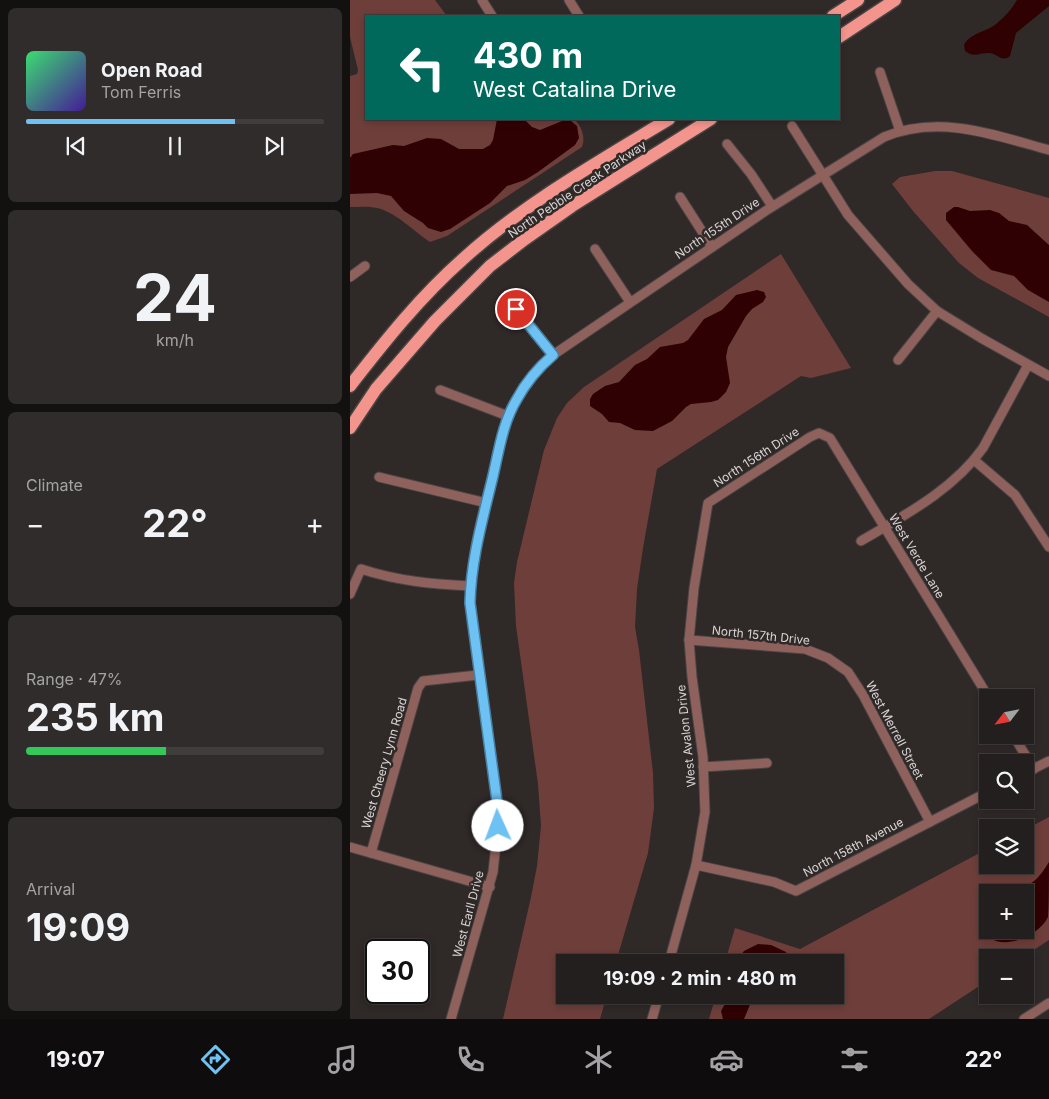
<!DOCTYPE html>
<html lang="en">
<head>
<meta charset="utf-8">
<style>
  :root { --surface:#231f1e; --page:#2f2c2b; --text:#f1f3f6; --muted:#a3a2a4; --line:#403d3c; --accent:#6ec2f3 }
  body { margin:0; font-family:Inter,sans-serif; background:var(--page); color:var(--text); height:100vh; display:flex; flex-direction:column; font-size:19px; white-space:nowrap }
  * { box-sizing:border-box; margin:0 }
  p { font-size:16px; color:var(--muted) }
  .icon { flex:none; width:28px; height:28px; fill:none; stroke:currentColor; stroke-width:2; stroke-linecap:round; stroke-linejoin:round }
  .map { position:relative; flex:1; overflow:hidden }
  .details { display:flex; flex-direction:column; gap:8px; padding:8px; background:#131110; width:350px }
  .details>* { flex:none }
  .guide { position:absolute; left:15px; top:15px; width:475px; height:105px; border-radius:0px; box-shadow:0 2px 8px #0003,0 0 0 1px var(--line); background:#00695c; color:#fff; overflow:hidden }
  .needle { width:32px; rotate:238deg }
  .controls { position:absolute; left:629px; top:689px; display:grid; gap:10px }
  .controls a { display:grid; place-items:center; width:55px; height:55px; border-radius:0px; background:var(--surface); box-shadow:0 2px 8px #0003,0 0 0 1px var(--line); font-size:25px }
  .speed { position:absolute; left:15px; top:939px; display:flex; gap:10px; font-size:25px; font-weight:700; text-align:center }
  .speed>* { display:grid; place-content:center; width:65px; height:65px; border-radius:50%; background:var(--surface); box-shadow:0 2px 8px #0003,0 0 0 1px var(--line); line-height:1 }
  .speed .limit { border:2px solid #111; border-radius:8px; background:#fff; color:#111 }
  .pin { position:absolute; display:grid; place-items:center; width:42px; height:42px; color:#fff; margin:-21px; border:2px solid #fff; border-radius:50%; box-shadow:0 1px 5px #0007 }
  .me { position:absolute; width:55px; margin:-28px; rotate:358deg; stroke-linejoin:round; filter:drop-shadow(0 0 4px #0008) }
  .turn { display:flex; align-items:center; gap:18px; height:105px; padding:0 25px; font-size:22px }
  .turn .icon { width:65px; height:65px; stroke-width:2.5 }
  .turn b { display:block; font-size:35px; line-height:42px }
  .big { font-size:38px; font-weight:700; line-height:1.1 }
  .details .tile { flex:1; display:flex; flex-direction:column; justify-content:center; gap:8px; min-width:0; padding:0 18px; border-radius:8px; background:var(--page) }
  .details .dial { align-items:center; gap:0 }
  .dial b { font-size:65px; line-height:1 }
  .song { display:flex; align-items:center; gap:15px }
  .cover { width:60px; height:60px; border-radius:8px; background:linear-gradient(135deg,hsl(140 70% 55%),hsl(260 70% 35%)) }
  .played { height:5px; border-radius:2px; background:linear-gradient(90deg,var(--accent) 70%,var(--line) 70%) }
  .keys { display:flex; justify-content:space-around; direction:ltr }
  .heat { display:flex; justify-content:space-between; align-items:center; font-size:28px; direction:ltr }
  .charge { height:8px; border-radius:4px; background:linear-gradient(90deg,#34c759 47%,var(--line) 0) }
  .trip { position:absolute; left:206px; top:954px; width:288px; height:50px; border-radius:0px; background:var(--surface); box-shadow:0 2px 8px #0003,0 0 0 1px var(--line); font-weight:700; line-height:50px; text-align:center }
  .dock { display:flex; height:80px; justify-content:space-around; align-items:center; background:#0e0c0c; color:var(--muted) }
  .dock .icon { width:35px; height:35px }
  .dock .on { color:var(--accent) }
  .dock b { font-size:22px; color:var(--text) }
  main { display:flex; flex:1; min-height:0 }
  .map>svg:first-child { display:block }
  .green { fill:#6e3e3a; fill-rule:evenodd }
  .water { fill:#300103 }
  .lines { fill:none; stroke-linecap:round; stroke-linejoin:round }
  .street-casing { stroke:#4a4544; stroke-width:11 }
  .primary-casing { stroke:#4a4544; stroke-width:15 }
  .street { stroke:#8f615c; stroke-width:9 }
  .primary { stroke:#f4958d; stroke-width:12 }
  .route-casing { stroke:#487e9e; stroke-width:12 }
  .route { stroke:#6ec2f3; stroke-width:9 }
  .labels { text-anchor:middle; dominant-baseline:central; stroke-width:5; stroke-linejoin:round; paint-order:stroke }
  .street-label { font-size:12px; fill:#d9d5d5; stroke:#2f2928 }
</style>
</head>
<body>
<main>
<section class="details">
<div class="tile">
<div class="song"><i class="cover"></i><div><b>Open Road</b><p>Tom Ferris</p></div></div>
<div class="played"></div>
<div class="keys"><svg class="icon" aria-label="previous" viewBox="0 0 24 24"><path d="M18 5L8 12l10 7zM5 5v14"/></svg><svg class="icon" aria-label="pause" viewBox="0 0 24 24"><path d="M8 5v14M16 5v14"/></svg><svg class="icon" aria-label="next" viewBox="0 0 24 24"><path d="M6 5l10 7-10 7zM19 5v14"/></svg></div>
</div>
<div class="tile dial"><b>24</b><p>km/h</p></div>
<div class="tile"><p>Climate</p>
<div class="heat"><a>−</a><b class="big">22°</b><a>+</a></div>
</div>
<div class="tile"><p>Range · 47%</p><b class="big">235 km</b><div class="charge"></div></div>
<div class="tile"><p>Arrival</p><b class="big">19:09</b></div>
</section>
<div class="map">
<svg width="699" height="1019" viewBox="0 0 699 1019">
  <rect width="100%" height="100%" fill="#2f2928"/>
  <g class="green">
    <path d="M 0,0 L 85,0 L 97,16 L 16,16 L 16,119 L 200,119 L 205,120 L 224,119 C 231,126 236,136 232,147 L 97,236 L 80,242 C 65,232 44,211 27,208 C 18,206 9,207 0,207 L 0,76 L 7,74 L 8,70 L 0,37 Z"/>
    <path d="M 585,171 L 602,171 L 699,198 L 699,317 L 628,278 L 609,263 L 563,211 L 542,184 L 550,177 Z"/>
    <path d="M 431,254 L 501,368 L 461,378 L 451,376 L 307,469 L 293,548 L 287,589 L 285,627 L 289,650 L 303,773 L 304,808 L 298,853 L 266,962 L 215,962 L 215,995 L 257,995 L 250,1019 L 153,1019 L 181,897 L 187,866 L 191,826 L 188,784 L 166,626 L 164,583 L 167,562 L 194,450 L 207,418 L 217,403 L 234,387 Z"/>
    <path d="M 699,817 L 699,940 L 673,957 L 638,958 L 637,981 L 579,1019 L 359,1019 L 366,995 L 485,995 L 485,962 L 375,962 L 385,928 L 450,949 L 637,849 L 638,865 L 675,865 L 675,830 ZM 638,892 L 675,892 L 675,930 L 638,930 Z"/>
  </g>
  <g class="water">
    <path d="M 667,0 L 699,0 L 699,6 L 666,33 L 660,56 C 651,63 648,53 638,53 C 629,53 624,58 615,51 L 614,45 C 620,33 636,32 646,24 C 655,17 662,9 667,0 Z"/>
    <path d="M 147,119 L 174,119 L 182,127 L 190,130 L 212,121 L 220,120 L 227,126 L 229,138 L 225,145 L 188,172 L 175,180 L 157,186 L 140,203 L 100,229 L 91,232 L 78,228 L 73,223 L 54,211 L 41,196 L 27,193 L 0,194 L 0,158 L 3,154 L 43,145 L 54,146 L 77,138 L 91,139 L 109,149 L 133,149 L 140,145 L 143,140 Z"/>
    <path d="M 604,207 L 608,207 L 620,211 L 640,210 L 649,213 L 659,221 L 677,225 L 699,245 L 699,302 L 678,290 L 664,276 L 641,270 L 622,251 L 596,220 L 596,213 Z"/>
    <path d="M 407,290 L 414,292 L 416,297 L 413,302 L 402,309 L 396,316 L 378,347 L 376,357 L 380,383 L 376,392 L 368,400 L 361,402 L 341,404 L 336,407 L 322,421 L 303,431 L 285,430 L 270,423 L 259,422 L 252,414 L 240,406 L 240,399 L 243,394 L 255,386 L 269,382 L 285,365 L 297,359 L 310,347 L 333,343 L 338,340 L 354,319 L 372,310 L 386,295 Z"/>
    <path d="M 699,862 C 699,874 699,909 698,917 C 687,940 638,957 631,923 C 630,914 632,908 637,901 L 638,930 L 675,930 L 675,892 L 654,892 C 680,885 684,886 699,862 Z"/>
    <path d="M 408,944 L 421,945 L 436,952 L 441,962 L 386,962 L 394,951 Z"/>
    <path d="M 380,995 L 404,995 L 394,1019 L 373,1019 L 371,1011 Z"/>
  </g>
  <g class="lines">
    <g class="street-casing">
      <g id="street">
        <path d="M 132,0 L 142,16"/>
        <path d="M 219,0 L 229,16"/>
        <path d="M 530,72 L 550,131"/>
        <path d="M 442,126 L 498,215 L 558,284 L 587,311 L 631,338 L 699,376"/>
        <path d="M 377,144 L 401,174 L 422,206"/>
        <path d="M 330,197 L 362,247"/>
        <path d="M 245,249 L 280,302"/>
        <path d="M 0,277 L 15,266"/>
        <path d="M 166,309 L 203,355"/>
        <path d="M 548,360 L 587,311"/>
        <path d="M 90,390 L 158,416"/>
        <path d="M 624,460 L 665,495 L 699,547"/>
        <path d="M 29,477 L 137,503"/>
        <path d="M 511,541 C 555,515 603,490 633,448 L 678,365"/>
        <path d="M 0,594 L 11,569 C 48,581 81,584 120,586"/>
        <path d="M 339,640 L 455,649 L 478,658 L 498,672 L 513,695 L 580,822"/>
        <path d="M 663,735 L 684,769"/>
        <path d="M 353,767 L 417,763"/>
        <path d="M 675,773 L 699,761"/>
        <path d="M 0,847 L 140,887"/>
        <path d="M 21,853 L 68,688 L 73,681 L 128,675"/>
        <path d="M 346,865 L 424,882 L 446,891 L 638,792"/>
        <path d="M 319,962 L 346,865 L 355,812 L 353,757 L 342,677 L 339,640 L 344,588 L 358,503 L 460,437 L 469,433 L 480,438 L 639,698"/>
        <path d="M 101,1019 L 143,872 L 148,826 L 147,801 L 120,603 C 121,546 140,489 153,434 L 158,416 L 166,400 L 189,368 L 203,355 L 417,210 L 534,137 C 590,114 644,135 699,150"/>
        <path d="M 302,1019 L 309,995"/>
        <path d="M 674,1019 L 699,1003"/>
      </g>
    </g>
    <g class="primary-casing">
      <g id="primary">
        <path d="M 483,16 L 508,0"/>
        <path d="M 489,37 L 545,0"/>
        <path d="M 0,386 C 35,341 70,297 113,259 C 175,203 248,162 319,119"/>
        <path d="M 0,428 L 26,389 L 85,321 L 140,266 L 175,239 L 222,206 L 361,119"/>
      </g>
    </g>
    <use href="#street" class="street"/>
    <use href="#primary" class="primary"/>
  </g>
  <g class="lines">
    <g class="route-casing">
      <path id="route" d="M 148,826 L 147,801 L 120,603 C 121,559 133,518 143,476 C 149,450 153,422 167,399 C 176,382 188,368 203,355 L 166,309"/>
    </g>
    <use href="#route" class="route"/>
  </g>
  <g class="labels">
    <g class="street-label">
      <text transform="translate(227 189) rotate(-34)">North Pebble Creek Parkway</text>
      <text transform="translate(367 228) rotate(-34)">North 155th Drive</text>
      <text transform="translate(406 457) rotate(-33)">North 156th Drive</text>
      <text transform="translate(567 556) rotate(59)">West Verde Lane</text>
      <text transform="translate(411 635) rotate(6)">North 157th Drive</text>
      <text transform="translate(545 730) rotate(62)">West Merrell Street</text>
      <text transform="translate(336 736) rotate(-96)">West Avalon Drive</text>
      <text transform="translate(34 763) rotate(-74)">West Cheery Lynn Road</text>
      <text transform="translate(503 847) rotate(-28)">North 158th Avenue</text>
      <text transform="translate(118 914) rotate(-75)">West Earll Drive</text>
    </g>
  </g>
</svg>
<div class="controls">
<a><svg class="needle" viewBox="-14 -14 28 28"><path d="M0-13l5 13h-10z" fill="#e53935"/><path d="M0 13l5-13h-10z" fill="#a3a2a4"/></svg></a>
<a><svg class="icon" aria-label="search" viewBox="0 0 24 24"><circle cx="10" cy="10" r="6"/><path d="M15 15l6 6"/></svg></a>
<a><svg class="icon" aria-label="layers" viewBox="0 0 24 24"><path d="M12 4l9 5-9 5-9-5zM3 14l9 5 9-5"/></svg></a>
<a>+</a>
<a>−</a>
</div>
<div class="speed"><div class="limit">30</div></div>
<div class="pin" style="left:166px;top:309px;background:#d93025"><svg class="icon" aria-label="arrive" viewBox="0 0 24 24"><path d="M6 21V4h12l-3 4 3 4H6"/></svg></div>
<svg class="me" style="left:148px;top:826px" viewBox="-20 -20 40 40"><circle r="19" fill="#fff"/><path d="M0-13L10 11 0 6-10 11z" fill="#6ec2f3"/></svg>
<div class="trip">19:09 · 2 min · 480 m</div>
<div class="guide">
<div class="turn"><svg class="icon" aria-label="left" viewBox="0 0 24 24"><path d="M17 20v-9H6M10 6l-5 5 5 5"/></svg><div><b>430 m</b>West Catalina Drive</div></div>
</div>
</div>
</main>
<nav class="dock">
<b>19:07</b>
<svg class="icon on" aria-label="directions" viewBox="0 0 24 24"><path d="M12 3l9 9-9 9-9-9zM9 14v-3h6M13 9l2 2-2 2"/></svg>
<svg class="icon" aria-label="music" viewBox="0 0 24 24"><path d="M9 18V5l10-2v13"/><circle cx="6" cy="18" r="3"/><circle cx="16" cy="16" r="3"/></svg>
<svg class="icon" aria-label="phone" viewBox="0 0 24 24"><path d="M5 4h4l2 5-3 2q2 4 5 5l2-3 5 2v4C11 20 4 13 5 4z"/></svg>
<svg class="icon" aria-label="climate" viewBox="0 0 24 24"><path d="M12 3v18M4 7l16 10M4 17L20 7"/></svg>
<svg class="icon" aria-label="car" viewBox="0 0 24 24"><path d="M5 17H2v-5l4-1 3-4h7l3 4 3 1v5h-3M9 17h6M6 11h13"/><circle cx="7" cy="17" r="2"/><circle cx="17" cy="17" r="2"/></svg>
<svg class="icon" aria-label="filters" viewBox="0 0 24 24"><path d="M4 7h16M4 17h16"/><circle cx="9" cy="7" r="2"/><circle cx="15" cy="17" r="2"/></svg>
<b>22°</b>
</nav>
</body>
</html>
